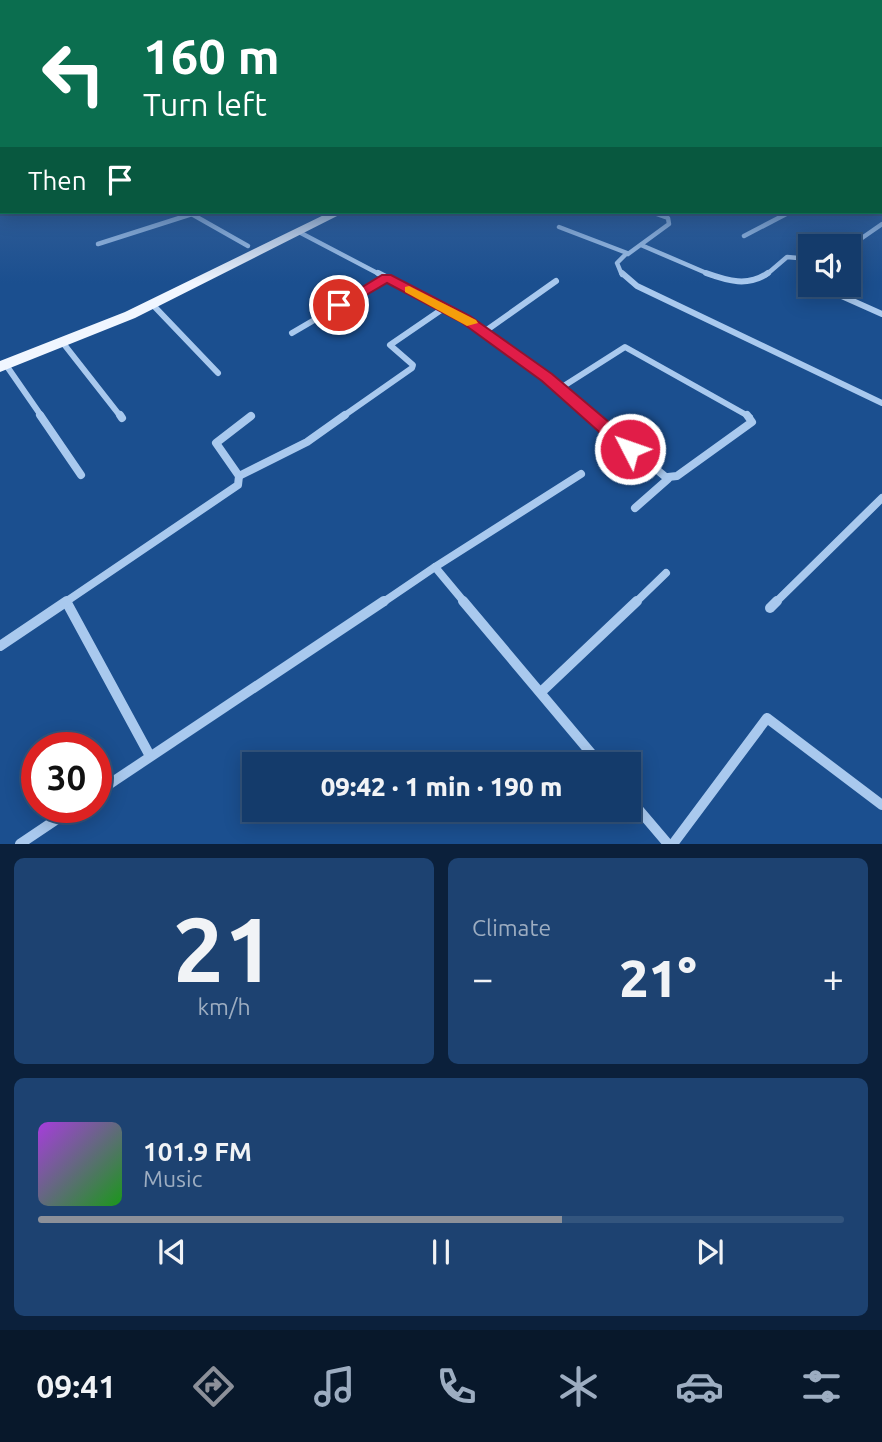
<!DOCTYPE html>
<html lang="en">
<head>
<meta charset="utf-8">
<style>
  :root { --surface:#143b6b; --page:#1d4271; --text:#f1f3f6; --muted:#9dadc1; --line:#33557e; --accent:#8c9099 }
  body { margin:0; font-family:Ubuntu,sans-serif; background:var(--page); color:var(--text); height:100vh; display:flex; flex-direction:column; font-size:26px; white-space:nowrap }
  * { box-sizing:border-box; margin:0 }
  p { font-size:23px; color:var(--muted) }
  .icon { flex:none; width:38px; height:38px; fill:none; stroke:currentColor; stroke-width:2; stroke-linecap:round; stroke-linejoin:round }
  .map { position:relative; height:844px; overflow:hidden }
  .panel { display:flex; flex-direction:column; gap:14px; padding:14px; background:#0b203b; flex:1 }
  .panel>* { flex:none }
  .top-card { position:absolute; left:0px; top:0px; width:882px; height:214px; box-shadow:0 4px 18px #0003,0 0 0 2px var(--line); background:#0b6e4f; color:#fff; overflow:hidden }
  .buttons { position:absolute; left:798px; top:234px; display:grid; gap:14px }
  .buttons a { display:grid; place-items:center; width:63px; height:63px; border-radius:0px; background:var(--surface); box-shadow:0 4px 18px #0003,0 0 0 2px var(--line); font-size:35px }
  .speed { position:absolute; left:21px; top:732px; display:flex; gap:14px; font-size:35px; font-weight:700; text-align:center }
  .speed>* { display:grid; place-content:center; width:91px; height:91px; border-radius:50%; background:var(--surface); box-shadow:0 4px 18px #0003,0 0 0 2px var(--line); line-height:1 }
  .speed .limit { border:10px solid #d22; background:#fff; color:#111 }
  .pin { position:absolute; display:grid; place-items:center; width:60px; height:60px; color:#fff; margin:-30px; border:4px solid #fff; border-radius:50%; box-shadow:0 2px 7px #0007 }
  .me { position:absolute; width:77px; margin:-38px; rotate:311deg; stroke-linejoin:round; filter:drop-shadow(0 0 5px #0008) }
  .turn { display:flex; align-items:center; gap:24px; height:147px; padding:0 28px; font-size:32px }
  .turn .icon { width:91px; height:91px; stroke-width:2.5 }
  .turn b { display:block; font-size:49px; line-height:60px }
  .then { display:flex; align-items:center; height:66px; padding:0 28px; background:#0003; gap:14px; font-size:26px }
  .big { font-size:52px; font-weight:800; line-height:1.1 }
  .panel .tile { flex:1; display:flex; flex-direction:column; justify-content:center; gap:10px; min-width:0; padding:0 24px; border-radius:10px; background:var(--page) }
  .panel .dial { align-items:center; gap:0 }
  .dial b { font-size:91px; line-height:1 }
  .song { display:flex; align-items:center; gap:21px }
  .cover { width:84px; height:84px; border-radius:10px; background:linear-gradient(135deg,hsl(280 70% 55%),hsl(120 70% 35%)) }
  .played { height:7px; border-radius:4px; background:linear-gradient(90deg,var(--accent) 65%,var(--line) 65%) }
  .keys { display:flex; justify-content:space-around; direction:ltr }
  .heat { display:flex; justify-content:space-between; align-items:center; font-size:38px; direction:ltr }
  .panel .tiles { flex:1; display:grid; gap:14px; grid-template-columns:1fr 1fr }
  .tile:last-child { grid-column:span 2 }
  .trip { position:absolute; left:242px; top:752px; width:399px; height:70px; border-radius:0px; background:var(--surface); box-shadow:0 4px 18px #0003,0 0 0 2px var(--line); font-weight:800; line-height:70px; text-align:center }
  .tabs { display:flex; height:112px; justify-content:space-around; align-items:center; background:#08182b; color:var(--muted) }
  .tabs .icon { width:49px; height:49px }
  .tabs .on { color:var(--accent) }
  .tabs b { font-size:32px; color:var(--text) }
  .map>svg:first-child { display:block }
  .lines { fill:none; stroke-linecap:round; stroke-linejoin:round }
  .street-far3 { stroke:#a9c9ee; stroke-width:4.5 }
  .street-far2 { stroke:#a9c9ee; stroke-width:6 }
  .street-far1 { stroke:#a9c9ee; stroke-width:8 }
  .street { stroke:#a9c9ee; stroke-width:10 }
  .primary { fill:#f0f6ff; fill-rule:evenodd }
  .route { fill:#e11d48; stroke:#92132f; stroke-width:2 }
  .slow { fill:#f59e0b }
</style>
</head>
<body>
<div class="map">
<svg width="882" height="844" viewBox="0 0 882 844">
  <rect width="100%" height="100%" fill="#1b4f8f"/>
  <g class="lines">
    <g class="street-far3">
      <path d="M 188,212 L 248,246"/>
      <path d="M 559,227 L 627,253 L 617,263 L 622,275"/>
      <path d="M 299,232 L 381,275"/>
      <path d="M 744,236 L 790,212"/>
      <path d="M 98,244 L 192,214"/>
      <path d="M 641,245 L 711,275"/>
      <path d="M 849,247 L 882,224"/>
      <path d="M 628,254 L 669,224 L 668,218 L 651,212"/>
      <path d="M 766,275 L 787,257 L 810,259"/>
    </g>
    <g class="street-far2">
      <path d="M 378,273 L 466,319 L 547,378 L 593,417"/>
      <path d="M 622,273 L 637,286 L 882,403"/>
      <path d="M 706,273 C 728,281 748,287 768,273"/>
      <path d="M 817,285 L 882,314"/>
      <path d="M 152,304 L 218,373"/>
      <path d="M 484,332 L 556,281"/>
      <path d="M 292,333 L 386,278"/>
      <path d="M 63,343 L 121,417"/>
      <path d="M 6,365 L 42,417"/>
      <path d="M 559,389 L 625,347 L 750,417"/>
      <path d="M 342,417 L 412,368 L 413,365 L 390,345 L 444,308"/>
    </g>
    <g class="street-far1">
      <path d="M 40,415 L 81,475"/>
      <path d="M 120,415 L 122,418"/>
      <path d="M 591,415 L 668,479 L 635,508"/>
      <path d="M 239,476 L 307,442 L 345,415"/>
      <path d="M 668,477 L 677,476 L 752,422 L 747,415"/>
      <path d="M 64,603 L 238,485 L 239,476 L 216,443 L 251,416"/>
      <path d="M 382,603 L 435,567"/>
      <path d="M 465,603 L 435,567 L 581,474"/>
      <path d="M 635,603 L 666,573"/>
      <path d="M 775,603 L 882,498"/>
    </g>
    <g class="street">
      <path d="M 463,601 L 601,765"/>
      <path d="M 67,603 L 150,756"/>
      <path d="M 770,608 L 777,601"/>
      <path d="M 0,646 L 67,601"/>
      <path d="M 541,692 L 637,601"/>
      <path d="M 96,793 L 384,601"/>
      <path d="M 628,797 L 668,844"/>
      <path d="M 20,844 L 75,807"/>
      <path d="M 673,844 L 767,718 L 882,805"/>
    </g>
    <path class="primary" d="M 330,212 L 345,212 L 135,318 L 0,372 L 0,361 L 125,312 Z"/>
  </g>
  <linearGradient id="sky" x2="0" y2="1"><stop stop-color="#0f2b4f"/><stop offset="0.58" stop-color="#39639b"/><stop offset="1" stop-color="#39639b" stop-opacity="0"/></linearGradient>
  <rect width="882" height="283" fill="url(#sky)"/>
  <path class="route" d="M 382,275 L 391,275 L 470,316 L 552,374 L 636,445 L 636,454 L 624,454 L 542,381 L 461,322 L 387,283 L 344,308 L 333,305 Z"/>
  <path class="slow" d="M 409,286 L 476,320 L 478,323 L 467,326 L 405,292 L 405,287 Z"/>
</svg>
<div class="buttons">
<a><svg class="icon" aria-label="sound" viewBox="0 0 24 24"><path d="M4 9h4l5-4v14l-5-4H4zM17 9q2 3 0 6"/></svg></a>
</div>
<div class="speed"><div class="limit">30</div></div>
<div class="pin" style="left:339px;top:305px;background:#d93025"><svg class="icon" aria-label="arrive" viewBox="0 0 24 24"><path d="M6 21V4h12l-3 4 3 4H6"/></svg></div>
<svg class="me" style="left:630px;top:449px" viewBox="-20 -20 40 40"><circle r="17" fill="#e11d48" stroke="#fff" stroke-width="3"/><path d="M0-11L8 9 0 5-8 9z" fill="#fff"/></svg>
<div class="trip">09:42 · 1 min · 190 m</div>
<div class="top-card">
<div class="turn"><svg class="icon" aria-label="left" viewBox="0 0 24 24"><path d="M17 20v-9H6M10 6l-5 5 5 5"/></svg><div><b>160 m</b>Turn left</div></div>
<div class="then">Then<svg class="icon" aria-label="arrive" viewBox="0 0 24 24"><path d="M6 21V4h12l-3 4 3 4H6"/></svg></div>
</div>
</div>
<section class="panel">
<div class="tiles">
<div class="tile dial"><b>21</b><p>km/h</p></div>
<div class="tile"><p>Climate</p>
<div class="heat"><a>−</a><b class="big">21°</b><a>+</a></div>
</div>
<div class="tile">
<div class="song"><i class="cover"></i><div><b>101.9 FM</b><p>Music</p></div></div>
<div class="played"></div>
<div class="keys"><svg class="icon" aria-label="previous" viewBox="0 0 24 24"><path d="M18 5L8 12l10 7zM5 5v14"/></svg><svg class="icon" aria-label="pause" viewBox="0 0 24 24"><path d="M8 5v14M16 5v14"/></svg><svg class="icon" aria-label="next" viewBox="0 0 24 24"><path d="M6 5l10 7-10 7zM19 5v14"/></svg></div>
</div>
</div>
</section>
<nav class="tabs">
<b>09:41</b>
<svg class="icon on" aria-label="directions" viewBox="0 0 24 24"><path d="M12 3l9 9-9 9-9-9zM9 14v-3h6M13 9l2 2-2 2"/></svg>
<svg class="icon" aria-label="music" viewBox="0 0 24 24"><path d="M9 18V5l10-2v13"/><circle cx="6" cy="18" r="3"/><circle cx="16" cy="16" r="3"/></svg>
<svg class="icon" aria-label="phone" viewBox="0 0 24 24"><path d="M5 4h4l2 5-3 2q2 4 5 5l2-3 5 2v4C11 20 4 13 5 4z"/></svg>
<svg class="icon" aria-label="climate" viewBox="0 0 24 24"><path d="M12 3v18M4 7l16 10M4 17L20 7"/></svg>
<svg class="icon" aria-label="car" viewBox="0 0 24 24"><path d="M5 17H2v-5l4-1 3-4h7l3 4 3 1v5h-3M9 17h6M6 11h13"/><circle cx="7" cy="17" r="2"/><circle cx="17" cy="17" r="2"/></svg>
<svg class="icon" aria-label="filters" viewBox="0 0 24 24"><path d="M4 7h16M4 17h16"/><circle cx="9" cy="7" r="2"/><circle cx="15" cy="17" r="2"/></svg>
</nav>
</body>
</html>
